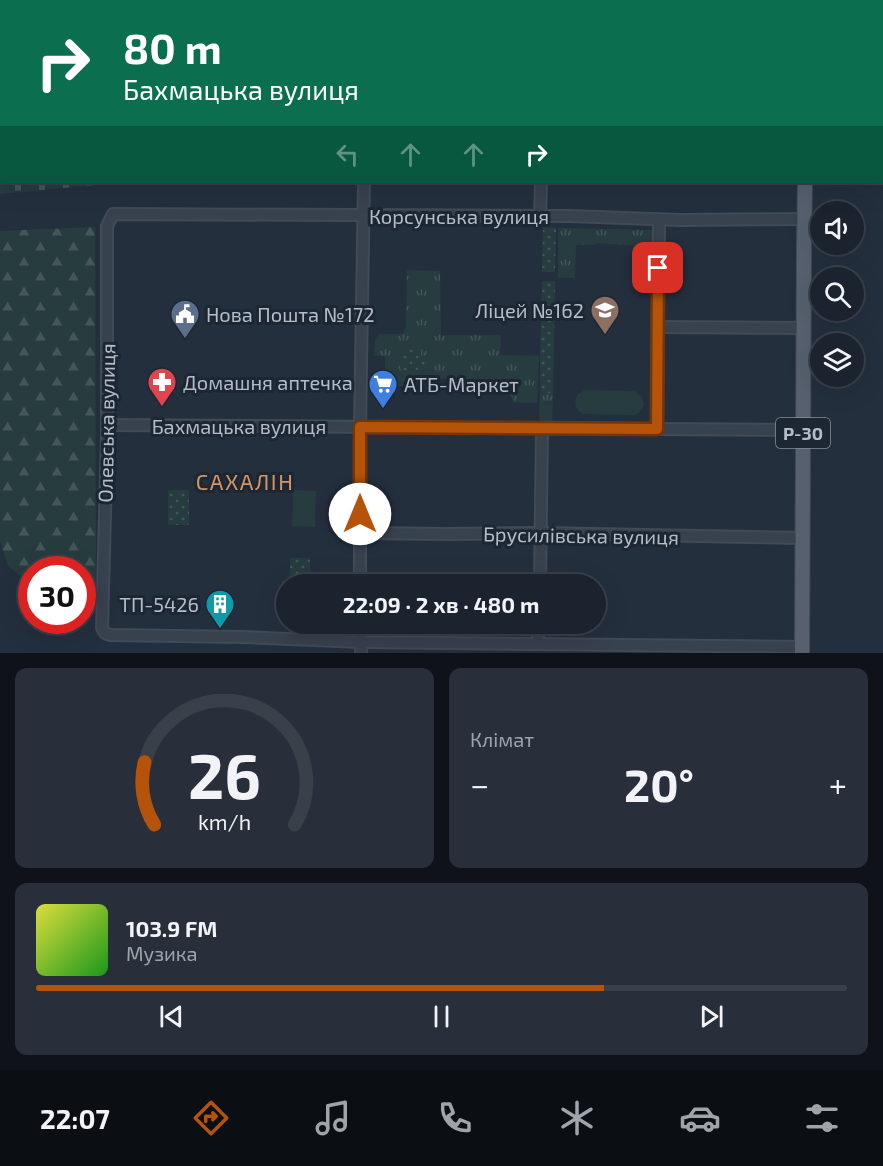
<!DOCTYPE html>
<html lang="uk">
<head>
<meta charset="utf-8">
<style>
  :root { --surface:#1b232e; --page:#282f3a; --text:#f1f3f6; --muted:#a0a4aa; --line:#39404a; --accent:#b45309 }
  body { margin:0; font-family:"Exo 2",sans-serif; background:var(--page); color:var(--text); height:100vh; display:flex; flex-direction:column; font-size:22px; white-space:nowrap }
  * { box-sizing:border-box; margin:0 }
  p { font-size:20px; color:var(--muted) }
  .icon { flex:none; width:33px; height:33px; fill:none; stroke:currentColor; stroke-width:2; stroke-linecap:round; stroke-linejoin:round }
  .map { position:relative; height:653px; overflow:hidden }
  .details { display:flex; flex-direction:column; gap:15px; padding:15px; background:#0f1319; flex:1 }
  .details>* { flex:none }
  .banner { position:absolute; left:0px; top:0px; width:884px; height:183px; box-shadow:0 6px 24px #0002,0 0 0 2px var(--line); background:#0b6e4f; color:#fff; overflow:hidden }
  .buttons { position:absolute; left:810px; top:201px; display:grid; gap:12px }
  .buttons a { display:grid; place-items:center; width:54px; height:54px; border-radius:50%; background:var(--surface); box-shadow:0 6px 24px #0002,0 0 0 2px var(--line); font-size:30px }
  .speed { position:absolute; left:18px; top:556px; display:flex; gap:12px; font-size:30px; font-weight:700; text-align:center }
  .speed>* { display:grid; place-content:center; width:78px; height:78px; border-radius:50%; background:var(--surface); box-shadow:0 6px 24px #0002,0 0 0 2px var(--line); line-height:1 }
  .speed .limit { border:9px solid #d22; background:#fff; color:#111 }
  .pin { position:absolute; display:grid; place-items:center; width:51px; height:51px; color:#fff; margin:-26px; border-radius:12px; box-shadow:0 3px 9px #0006 }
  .me { position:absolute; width:66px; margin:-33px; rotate:0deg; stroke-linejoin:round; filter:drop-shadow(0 0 4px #0008) }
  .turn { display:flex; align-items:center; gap:21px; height:126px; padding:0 24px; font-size:27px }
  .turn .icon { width:78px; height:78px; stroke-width:2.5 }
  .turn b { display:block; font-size:42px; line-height:51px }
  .lanes { display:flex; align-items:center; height:57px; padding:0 24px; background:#0003; justify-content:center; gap:30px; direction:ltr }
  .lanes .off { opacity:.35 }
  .big { font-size:45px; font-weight:700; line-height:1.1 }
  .details .card { flex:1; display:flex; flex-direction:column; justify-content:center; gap:9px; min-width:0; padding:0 21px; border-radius:12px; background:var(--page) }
  .details .dial { align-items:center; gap:0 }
  .dial svg { height:156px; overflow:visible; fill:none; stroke:var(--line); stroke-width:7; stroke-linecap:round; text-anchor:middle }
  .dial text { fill:var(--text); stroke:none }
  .song { display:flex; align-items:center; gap:18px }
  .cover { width:72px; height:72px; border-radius:9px; background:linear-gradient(135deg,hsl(60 70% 55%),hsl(120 70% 35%)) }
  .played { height:6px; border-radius:3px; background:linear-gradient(90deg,var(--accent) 70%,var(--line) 70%) }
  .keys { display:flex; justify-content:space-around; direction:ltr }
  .heat { display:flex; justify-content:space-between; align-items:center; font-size:33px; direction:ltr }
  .details .tiles { flex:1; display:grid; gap:15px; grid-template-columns:1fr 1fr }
  .card:last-child { grid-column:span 2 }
  .trip { position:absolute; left:276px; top:574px; width:330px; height:60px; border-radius:30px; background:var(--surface); box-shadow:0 6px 24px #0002,0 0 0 2px var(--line); font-weight:700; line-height:60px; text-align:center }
  .tabs { display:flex; height:96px; justify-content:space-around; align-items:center; background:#0b0e12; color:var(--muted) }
  .tabs .icon { width:42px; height:42px }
  .tabs .on { color:var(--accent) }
  .tabs b { font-size:27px; color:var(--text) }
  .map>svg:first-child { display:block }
  .grass { fill:url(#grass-tufts) }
  .forest { fill:url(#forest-firs) }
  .cemetery { fill:url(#cemetery-stones) }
  .park { fill:url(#park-dots) }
  .pitch { fill:#263c3f }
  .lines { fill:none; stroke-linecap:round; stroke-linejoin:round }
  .minor-casing { stroke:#414a57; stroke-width:14 }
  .major-casing { stroke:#414a57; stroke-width:16 }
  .minor { stroke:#38414e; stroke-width:10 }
  .major { stroke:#56606e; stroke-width:14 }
  .route-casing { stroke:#753606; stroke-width:15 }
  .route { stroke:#b45309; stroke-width:10 }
  .labels { text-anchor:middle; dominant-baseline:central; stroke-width:6; stroke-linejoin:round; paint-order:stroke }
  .shield { fill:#1d2633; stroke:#878f9c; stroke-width:1.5 }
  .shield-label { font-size:18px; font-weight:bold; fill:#b4bcc9 }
  .street-label { font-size:20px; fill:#b4bcc9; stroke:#1d2633 }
  .poi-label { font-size:20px; fill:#b4bcc9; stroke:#1d2633; text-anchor:start }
  .quarter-label { font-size:22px; letter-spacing:1.5px; fill:#d59563; stroke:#1d2633 }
</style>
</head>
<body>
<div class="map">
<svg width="883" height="653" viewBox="0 0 883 653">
  <defs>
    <pattern id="grass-tufts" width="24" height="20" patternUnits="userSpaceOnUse" patternTransform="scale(1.5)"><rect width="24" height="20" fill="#263c3f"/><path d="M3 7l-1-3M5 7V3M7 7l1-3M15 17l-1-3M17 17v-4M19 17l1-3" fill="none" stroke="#435659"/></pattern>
    <pattern id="forest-firs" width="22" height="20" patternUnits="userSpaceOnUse" patternTransform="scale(1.5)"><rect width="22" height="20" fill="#263c3f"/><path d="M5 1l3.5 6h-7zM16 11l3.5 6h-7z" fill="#435659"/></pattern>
    <pattern id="cemetery-stones" width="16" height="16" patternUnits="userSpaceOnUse" patternTransform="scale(1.5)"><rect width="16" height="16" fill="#263c3f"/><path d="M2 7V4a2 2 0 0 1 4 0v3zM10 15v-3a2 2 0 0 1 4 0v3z" fill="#435659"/></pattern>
    <pattern id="park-dots" width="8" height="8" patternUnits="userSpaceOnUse" patternTransform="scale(1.5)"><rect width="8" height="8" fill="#263c3f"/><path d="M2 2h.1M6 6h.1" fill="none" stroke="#435659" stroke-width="1.8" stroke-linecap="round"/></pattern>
  </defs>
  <rect width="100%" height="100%" fill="#242f3e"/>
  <g class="grass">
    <path d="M 558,228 L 656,230 L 655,295 L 647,295 L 647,285 L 636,285 L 636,246 L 596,243 L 596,245 L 576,245 L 575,278 L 558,278 Z"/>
    <path d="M 407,270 L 440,271 L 441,335 L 501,335 L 500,355 L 539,356 L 537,403 L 513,402 C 512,389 500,387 492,379 L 427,379 L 424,383 L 420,383 L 417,385 L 373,387 L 372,380 L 385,380 L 385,356 L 374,356 L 375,340 L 379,334 L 404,334 L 404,330 L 406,329 Z"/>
    <path d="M 540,393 L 553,393 L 552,428 L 539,427 Z"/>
  </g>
  <path class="forest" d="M 95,227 L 96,595 L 87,616 L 83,616 L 82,570 L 32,570 L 32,621 L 42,621 L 40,626 L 35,624 L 22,614 L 27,599 L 22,588 L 28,582 L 8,566 L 0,541 L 0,231 Z"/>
  <path class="cemetery" d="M 0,0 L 99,0 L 99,2 L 2,2 L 2,182 L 96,182 L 96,185 L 0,194 Z"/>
  <g class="park">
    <path d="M 543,227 L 556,228 L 555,272 L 542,272 Z"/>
    <path d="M 542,281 L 555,281 L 553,393 L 540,393 L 540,353 Z"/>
    <path d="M 413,346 L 421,351 L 421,357 L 427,360 L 428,367 L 423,369 L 418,368 L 417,371 L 408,374 L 400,369 L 403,353 Z"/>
    <rect x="168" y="490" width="21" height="35"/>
    <rect x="290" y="558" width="20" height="18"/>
  </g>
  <g class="pitch">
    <path d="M 585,390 L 634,391 L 642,397 L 644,405 L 639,413 L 634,415 L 583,414 C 575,410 573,402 578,394 Z"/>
    <path d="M 293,490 L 316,491 L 315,527 L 292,526 Z"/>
  </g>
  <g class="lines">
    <g class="minor-casing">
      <g id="minor">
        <path d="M 630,0 L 630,2"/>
        <path d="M 796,0 L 796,2"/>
        <path d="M 364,2 L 364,0"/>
        <path d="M 543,2 L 543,0"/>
        <path d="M 704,2 L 704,0"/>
        <path d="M 540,216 L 541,182"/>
        <path d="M 658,327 L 804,328"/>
        <path d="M 107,425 L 803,430"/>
        <path d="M 657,429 L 659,219"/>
        <path d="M 360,533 L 449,534 L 541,533 L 803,538"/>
        <path d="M 360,585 L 360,427 L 364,182"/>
        <path d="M 540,585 L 542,428"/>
        <path d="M 360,624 L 361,653"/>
        <path d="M 538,643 L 538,624"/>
        <path d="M 802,647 L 361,642 L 242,637 L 110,635 L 105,633 L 102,628 L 107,439 L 107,226 L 113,214 L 570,216 L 680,220 L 804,219"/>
      </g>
    </g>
    <g class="major-casing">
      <g id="major">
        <path d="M 841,2 L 842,0"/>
        <path d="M 802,653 L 804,246 L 805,182"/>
      </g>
    </g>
    <use href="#minor" class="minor"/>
    <use href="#major" class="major"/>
  </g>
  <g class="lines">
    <g class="route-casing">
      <path id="route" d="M 360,514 L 360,427 L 657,429 L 658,268"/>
    </g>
    <use href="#route" class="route"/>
  </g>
  <defs>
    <g id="school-pin" transform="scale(1.5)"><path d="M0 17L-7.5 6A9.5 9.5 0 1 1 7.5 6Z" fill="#8d6e63" stroke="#1d2633"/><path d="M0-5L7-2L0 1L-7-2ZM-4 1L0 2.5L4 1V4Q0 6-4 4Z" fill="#fff"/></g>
    <g id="civic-pin" transform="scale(1.5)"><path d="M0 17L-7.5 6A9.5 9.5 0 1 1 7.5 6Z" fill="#5c6f8a" stroke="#1d2633"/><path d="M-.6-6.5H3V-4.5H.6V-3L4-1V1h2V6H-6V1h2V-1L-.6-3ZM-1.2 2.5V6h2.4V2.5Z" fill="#fff"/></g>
    <g id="pharmacy-pin" transform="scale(1.5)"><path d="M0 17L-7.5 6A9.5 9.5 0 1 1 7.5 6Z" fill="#e0444e" stroke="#1d2633"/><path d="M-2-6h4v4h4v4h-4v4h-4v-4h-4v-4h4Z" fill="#fff"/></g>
    <g id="supermarket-pin" transform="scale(1.5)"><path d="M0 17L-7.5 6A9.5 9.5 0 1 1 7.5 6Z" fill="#3f7fe0" stroke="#1d2633"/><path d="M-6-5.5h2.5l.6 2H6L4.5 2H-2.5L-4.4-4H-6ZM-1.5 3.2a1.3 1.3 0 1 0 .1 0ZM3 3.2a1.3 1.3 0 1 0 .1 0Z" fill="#fff"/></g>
    <g id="building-pin" transform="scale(1.5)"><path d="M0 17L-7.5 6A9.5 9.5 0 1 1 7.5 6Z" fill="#0f9aa8" stroke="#1d2633"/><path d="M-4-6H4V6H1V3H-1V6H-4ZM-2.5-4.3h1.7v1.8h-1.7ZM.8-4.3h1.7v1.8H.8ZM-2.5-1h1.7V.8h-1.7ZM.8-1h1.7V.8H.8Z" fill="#fff"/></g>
  </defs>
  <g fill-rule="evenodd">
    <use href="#school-pin" x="605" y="310"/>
    <use href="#civic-pin" x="185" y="314"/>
    <use href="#pharmacy-pin" x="162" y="382"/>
    <use href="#supermarket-pin" x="383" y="384"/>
    <use href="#building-pin" x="220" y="604"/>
  </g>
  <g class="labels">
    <rect class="shield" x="776" y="418" width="54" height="30" rx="4.5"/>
    <g class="shield-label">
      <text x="803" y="433">Р-30</text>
    </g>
    <g class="street-label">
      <text x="459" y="216">Корсунська вулиця</text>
      <text transform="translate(106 423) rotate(-89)">Олевська вулиця</text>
      <text x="239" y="426">Бахмацька вулиця</text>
      <text transform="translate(581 535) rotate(1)">Брусилівська вулиця</text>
    </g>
    <g class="poi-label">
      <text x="584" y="310" text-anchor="end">Ліцей №162</text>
      <text x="206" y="314">Нова Пошта №172</text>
      <text x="183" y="382">Домашня аптечка</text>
      <text x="404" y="384">АТБ-Маркет</text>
      <text x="199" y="604" text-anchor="end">ТП-5426</text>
    </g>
    <g class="quarter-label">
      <text x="245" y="481">САХАЛІН</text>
    </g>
  </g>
</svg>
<div class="buttons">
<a><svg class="icon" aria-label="sound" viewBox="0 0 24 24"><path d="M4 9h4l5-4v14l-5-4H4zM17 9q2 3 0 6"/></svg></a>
<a><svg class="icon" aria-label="search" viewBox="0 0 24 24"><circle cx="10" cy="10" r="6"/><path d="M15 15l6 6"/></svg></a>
<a><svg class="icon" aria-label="layers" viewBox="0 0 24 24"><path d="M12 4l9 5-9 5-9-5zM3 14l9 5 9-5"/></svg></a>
</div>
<div class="speed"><div class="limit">30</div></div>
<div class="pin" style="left:658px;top:268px;background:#d93025"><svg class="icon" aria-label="arrive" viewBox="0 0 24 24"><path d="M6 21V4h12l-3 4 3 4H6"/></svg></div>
<svg class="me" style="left:360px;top:514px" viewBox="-20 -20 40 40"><circle r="19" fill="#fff"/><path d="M0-13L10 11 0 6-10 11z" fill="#b45309"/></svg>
<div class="trip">22:09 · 2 хв · 480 m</div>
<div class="banner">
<div class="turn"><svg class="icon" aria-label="right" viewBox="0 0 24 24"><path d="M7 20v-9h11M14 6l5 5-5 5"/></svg><div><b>80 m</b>Бахмацька вулиця</div></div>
<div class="lanes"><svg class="icon off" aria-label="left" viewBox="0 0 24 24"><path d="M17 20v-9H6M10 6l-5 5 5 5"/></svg><svg class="icon off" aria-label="ahead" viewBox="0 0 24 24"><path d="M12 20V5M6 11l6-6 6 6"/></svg><svg class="icon off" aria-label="ahead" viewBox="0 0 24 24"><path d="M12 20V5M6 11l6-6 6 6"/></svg><svg class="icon" aria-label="right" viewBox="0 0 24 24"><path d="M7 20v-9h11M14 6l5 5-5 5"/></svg></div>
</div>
</div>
<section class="details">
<div class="tiles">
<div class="card dial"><svg viewBox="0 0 100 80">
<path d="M14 69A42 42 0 1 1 86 69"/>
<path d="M14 69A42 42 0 0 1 9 37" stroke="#b45309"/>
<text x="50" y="56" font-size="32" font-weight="700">26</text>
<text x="50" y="72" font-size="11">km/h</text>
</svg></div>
<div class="card"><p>Клімат</p>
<div class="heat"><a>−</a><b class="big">20°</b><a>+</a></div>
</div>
<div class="card">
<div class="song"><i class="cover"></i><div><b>103.9 FM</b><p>Музика</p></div></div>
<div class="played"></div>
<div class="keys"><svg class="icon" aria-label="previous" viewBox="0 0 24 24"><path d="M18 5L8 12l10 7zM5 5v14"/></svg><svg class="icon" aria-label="pause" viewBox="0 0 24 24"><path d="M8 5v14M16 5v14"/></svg><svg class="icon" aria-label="next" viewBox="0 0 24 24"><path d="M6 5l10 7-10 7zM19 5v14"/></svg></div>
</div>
</div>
</section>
<nav class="tabs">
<b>22:07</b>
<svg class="icon on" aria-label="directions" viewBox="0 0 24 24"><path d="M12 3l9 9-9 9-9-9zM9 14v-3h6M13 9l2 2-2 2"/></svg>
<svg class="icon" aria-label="music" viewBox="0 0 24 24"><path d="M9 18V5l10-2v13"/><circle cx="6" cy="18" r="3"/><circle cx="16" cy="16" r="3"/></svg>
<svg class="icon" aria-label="phone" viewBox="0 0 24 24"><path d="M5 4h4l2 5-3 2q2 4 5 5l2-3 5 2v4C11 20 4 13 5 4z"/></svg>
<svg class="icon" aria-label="climate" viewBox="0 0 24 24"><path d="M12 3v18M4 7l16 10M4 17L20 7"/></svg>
<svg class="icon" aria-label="car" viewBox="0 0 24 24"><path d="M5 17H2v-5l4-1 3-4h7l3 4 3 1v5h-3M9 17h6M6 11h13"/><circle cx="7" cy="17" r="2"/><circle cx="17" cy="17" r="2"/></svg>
<svg class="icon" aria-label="filters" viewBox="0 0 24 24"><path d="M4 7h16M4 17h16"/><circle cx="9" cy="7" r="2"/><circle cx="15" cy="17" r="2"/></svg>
</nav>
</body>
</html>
